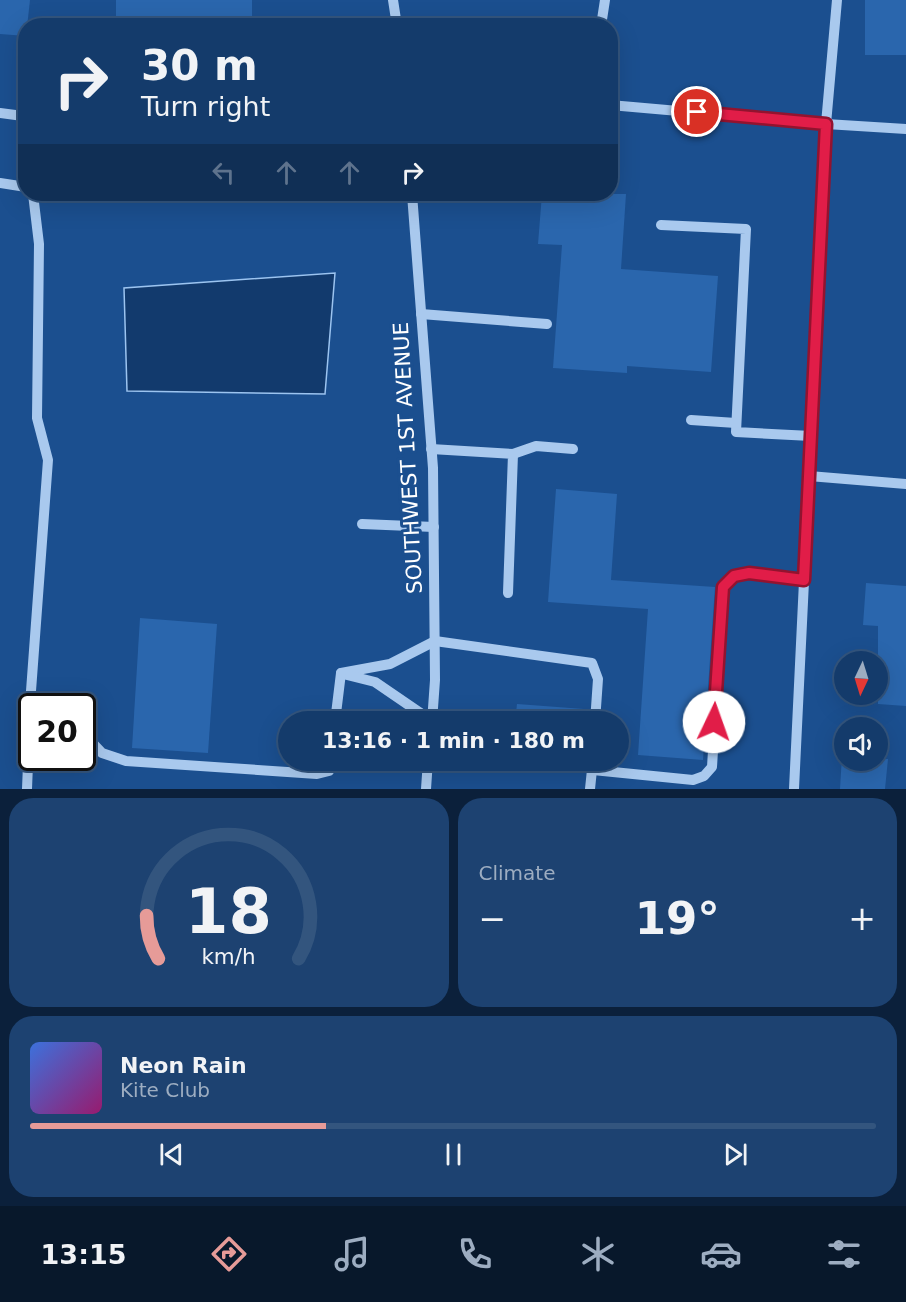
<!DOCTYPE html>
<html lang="en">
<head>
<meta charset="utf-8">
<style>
  :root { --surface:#143b6b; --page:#1d4271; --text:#f1f3f6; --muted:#9dadc1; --line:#33557e; --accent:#e69b98 }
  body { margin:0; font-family:"DejaVu Sans",sans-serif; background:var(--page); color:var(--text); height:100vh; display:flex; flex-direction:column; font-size:22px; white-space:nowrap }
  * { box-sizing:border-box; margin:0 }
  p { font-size:20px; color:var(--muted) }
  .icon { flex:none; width:33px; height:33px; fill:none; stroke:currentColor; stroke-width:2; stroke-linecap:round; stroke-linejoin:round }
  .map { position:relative; height:789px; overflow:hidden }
  .side { display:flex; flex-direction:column; gap:9px; padding:9px; background:#0b203b; flex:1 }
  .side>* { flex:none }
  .banner { position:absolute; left:18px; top:18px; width:600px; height:183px; border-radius:24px; box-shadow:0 6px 24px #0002,0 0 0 2px var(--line); background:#143b6b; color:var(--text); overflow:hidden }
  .needle { width:39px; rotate:184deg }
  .controls { position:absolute; left:834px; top:651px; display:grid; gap:12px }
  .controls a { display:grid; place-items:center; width:54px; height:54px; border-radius:50%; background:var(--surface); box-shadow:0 6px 24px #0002,0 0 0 2px var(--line); font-size:30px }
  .speed { position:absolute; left:18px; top:693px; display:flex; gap:12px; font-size:30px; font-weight:700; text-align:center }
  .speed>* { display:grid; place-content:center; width:78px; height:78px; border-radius:50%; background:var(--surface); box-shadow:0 6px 24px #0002,0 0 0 2px var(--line); line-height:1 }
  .speed .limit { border:3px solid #111; border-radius:9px; background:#fff; color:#111 }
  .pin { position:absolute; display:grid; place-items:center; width:51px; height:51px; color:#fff; margin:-26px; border:3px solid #fff; border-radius:50%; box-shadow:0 2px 6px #0007 }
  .me { position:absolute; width:66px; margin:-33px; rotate:3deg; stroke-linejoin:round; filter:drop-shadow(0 0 4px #0008) }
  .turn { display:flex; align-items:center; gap:21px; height:126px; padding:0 24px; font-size:27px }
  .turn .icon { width:78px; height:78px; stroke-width:2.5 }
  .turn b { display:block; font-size:42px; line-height:51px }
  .lanes { display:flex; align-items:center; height:57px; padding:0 24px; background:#0003; justify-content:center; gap:30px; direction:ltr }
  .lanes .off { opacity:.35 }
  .big { font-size:45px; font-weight:700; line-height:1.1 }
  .side .card { flex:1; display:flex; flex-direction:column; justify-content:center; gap:9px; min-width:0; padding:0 21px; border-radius:24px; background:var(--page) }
  .side .dial { align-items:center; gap:0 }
  .dial svg { height:156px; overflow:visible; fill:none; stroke:var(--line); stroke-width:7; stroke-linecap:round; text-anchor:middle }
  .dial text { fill:var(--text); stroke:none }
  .song { display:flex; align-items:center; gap:18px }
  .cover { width:72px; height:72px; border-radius:9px; background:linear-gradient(135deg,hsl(220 70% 55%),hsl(320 70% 35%)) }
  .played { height:6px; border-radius:3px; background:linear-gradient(90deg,var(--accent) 35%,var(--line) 35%) }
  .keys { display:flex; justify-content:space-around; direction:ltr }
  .heat { display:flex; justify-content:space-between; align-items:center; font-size:33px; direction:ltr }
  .side .tiles { flex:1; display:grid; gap:9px; grid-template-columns:1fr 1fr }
  .card:last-child { grid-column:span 2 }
  .trip { position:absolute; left:278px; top:711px; width:351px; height:60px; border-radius:30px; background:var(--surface); box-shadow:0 6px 24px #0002,0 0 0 2px var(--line); font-weight:700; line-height:60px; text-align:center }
  .dock { display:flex; height:96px; justify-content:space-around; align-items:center; background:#08182b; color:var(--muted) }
  .dock .icon { width:42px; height:42px }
  .dock .on { color:var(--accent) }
  .dock b { font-size:27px; color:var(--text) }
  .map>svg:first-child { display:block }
  .water { fill:#123a6d; stroke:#9cc4f0; stroke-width:1.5 }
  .building { fill:#2a66ad }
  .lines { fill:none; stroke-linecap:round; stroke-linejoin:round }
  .minor { stroke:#a9c9ee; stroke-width:10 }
  .route-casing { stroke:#92132f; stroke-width:15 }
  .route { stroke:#e11d48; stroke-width:10 }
  .labels { text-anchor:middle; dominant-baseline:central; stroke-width:6; stroke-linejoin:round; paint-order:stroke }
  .street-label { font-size:21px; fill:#fff; stroke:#1b4f8f }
</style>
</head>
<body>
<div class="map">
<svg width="906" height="789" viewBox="0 0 906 789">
  <rect width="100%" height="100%" fill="#1b4f8f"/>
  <path class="water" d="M 335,273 L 325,394 L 127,391 L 124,288 Z"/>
  <g class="building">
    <path d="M 0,0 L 30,0 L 26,36 L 0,34 Z"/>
    <rect x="116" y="0" width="136" height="26"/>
    <rect x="865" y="0" width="41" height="55"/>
    <path d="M 542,194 L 626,194 L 621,269 L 718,276 L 711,372 L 627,366 L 627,373 L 553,368 L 562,245 L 538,244 Z"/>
    <path d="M 556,489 L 617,494 L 611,580 L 715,587 L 703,760 L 638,755 L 648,609 L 548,602 Z"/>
    <path d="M 866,583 L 906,586 L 906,706 L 878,704 L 878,626 L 863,625 Z"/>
    <path d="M 140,618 L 217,624 L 208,753 L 132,748 Z"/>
    <path d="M 517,704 L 584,709 L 583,722 L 515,722 Z"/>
    <path d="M 842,756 L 844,756 L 844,760 L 888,759 L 885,789 L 840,789 Z"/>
    <path d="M 513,760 L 581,760 L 580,771 L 512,767 Z"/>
  </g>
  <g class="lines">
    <g class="minor">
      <path d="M 393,0 L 397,26"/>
      <path d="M 601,26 L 605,0"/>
      <path d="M 610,105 L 826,124 L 906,129"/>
      <path d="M 0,113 L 23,116 L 23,169 L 26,174"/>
      <path d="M 0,183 L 26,187"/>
      <path d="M 78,194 L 120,198 L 184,194"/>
      <path d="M 412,194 L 433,468 L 435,680 L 432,722"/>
      <path d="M 661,225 L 746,229 L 736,432 L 811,436"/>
      <path d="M 421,314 L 547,324"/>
      <path d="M 691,420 L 736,423"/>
      <path d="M 431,449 L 513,454 L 508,593"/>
      <path d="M 513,454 L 536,446 L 573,449"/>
      <path d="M 809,476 L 906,484"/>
      <path d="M 362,524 L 434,527"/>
      <path d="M 341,673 L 390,664 L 435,641 L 592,663 L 598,679 L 595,722"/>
      <path d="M 343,674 L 375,682 L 432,721"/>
      <path d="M 335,722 L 341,673"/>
      <path d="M 82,732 L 102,753 L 126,761 L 317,774 L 329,771 L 330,760"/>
      <path d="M 593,770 L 693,780 L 704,776 L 712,767 L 723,587 L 734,576 L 749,573 L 804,580"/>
      <path d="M 27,789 L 31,691 L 48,460 L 37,418 L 39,244 L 33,194"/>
      <path d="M 426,789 L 428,760"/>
      <path d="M 590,789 L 593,760"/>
      <path d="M 794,789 L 826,124 L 837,0"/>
    </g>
  </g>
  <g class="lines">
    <g class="route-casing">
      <path id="route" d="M 697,112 L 826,124 L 804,580 L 749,573 L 734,576 L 723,587 L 714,722"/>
    </g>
    <use href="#route" class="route"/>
  </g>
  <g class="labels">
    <g class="street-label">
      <text transform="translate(408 458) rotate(-93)">SOUTHWEST 1ST AVENUE</text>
    </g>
  </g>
</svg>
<div class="controls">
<a><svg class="needle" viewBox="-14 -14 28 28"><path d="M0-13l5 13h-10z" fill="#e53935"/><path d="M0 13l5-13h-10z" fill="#9dadc1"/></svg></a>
<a><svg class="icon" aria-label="sound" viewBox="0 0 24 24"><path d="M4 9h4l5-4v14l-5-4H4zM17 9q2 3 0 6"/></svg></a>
</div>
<div class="speed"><div class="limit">20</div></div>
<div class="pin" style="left:697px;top:112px;background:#d93025"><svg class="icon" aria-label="arrive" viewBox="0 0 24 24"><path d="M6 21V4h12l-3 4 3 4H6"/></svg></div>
<svg class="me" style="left:714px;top:722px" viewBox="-20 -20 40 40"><circle r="19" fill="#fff"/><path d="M0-13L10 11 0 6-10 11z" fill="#e11d48"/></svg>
<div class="trip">13:16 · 1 min · 180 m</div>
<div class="banner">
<div class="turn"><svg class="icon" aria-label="right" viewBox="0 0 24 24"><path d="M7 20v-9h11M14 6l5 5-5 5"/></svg><div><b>30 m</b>Turn right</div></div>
<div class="lanes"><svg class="icon off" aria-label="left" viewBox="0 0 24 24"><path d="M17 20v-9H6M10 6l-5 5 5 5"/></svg><svg class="icon off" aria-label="ahead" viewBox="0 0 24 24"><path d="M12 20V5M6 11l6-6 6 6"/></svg><svg class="icon off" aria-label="ahead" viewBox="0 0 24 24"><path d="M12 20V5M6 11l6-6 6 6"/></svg><svg class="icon" aria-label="right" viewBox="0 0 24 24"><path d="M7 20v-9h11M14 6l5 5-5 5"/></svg></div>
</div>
</div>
<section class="side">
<div class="tiles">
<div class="card dial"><svg viewBox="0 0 100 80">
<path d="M14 69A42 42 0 1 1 86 69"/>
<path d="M14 69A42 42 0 0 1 8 47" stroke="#e69b98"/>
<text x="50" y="56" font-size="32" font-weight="700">18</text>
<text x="50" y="72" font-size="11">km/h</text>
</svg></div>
<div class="card"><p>Climate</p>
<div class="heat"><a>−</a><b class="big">19°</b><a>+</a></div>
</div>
<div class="card">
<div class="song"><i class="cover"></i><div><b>Neon Rain</b><p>Kite Club</p></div></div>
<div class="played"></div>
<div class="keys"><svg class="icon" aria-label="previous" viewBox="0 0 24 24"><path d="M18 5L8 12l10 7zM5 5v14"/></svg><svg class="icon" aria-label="pause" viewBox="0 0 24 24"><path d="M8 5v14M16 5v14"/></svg><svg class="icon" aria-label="next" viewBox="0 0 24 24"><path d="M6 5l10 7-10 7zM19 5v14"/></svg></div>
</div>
</div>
</section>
<nav class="dock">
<b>13:15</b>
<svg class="icon on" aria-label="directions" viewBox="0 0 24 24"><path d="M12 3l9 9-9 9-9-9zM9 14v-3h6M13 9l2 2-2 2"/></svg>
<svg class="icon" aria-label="music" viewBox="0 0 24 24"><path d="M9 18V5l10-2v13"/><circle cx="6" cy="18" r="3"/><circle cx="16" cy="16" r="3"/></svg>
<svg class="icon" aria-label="phone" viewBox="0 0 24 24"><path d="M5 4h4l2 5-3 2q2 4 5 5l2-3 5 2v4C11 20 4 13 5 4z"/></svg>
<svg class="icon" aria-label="climate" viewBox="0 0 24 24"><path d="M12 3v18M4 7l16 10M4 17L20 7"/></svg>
<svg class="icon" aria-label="car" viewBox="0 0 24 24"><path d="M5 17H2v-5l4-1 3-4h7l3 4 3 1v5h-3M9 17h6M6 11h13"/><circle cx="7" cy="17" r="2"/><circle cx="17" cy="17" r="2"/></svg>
<svg class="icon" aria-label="filters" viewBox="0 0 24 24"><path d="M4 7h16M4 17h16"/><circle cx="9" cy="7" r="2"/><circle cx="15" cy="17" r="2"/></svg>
</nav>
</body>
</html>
